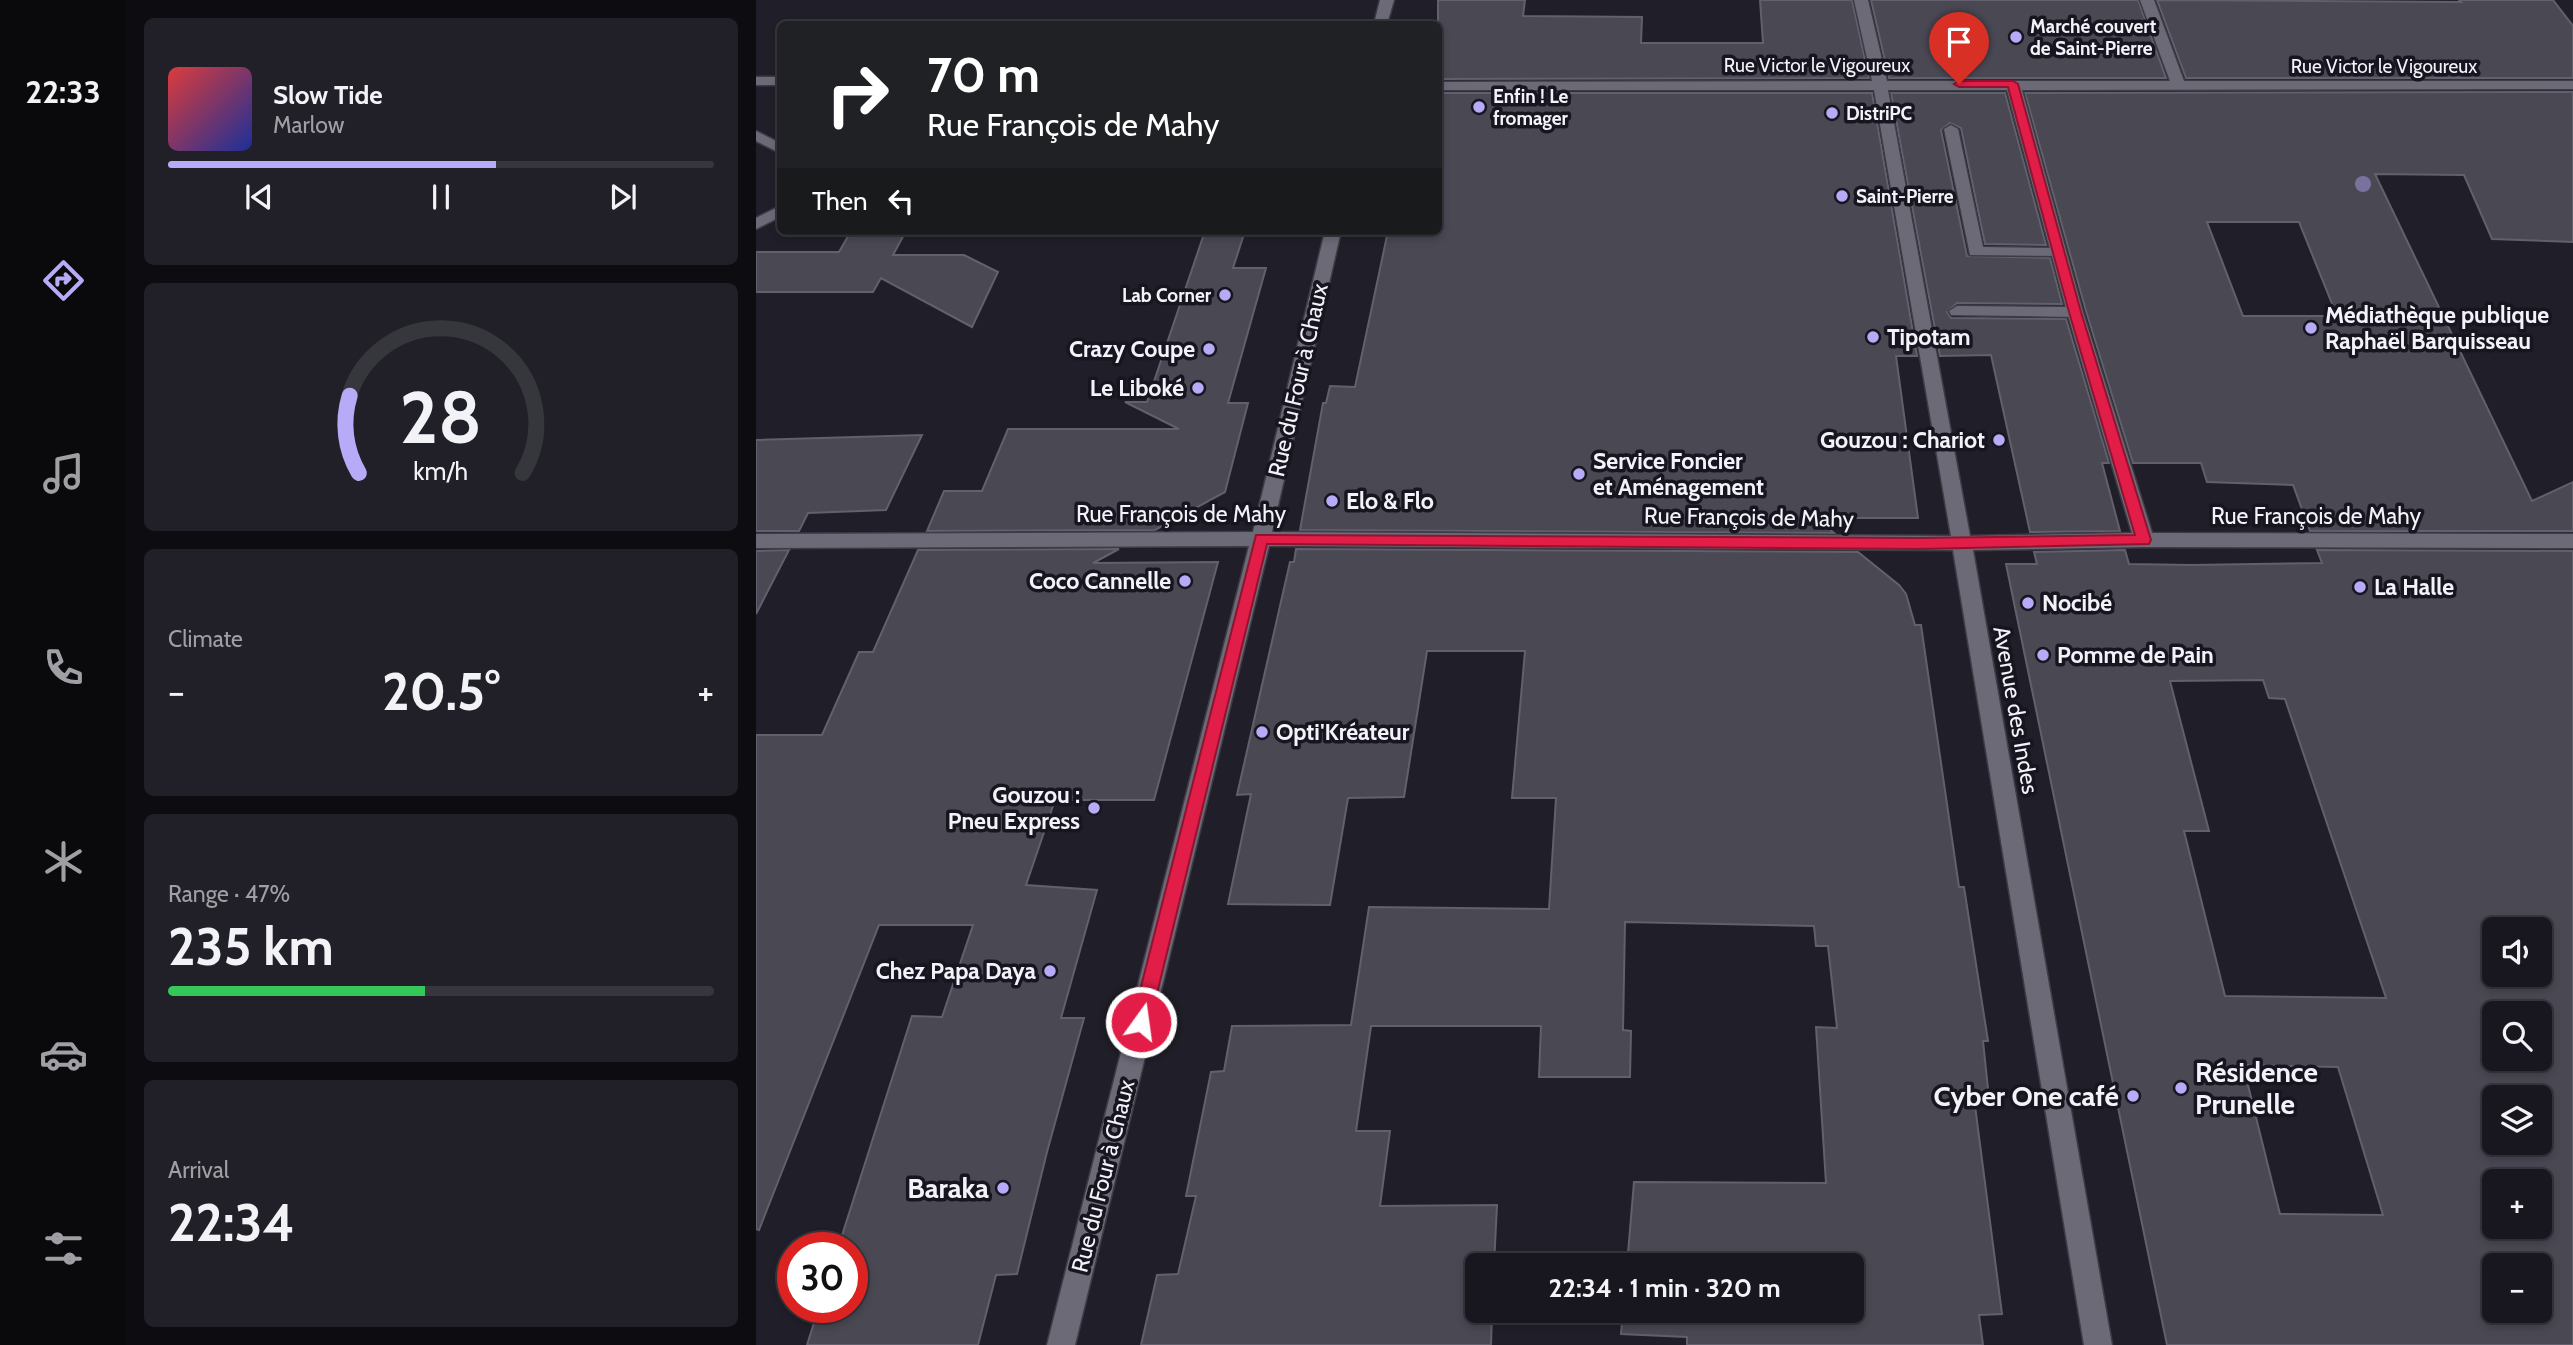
<!DOCTYPE html>
<html lang="en">
<head>
<meta charset="utf-8">
<style>
  :root { --surface:#18171f; --page:#212028; --text:#f1f3f6; --muted:#9f9fa4; --line:#36363d; --accent:#b7abf8 }
  body { margin:0; font-family:Cabin,sans-serif; background:var(--page); color:var(--text); height:100vh; display:flex; flex-direction:column; font-size:26px; white-space:nowrap }
  * { box-sizing:border-box; margin:0 }
  p { font-size:23px; color:var(--muted) }
  .icon { flex:none; width:38px; height:38px; fill:none; stroke:currentColor; stroke-width:2; stroke-linecap:round; stroke-linejoin:round }
  .map { position:relative; flex:1; overflow:hidden }
  .panel { display:flex; flex-direction:column; gap:18px; padding:18px; background:#0d0d11; width:630px }
  .panel>* { flex:none }
  .banner { position:absolute; left:21px; top:21px; width:665px; height:214px; border-radius:10px; box-shadow:0 4px 10px #0003,0 0 0 2px var(--line); background:#202124; color:#fff; overflow:hidden }
  .controls { position:absolute; left:1726px; top:917px; display:grid; gap:14px }
  .controls a { display:grid; place-items:center; width:70px; height:70px; border-radius:10px; background:var(--surface); box-shadow:0 4px 10px #0003,0 0 0 2px var(--line); font-size:35px }
  .speed { position:absolute; left:21px; top:1232px; display:flex; gap:14px; font-size:35px; font-weight:700; text-align:center }
  .speed>* { display:grid; place-content:center; width:91px; height:91px; border-radius:50%; background:var(--surface); box-shadow:0 4px 10px #0003,0 0 0 2px var(--line); line-height:1 }
  .speed .limit { border:10px solid #d22; background:#fff; color:#111 }
  .pin { position:absolute; display:grid; place-items:center; width:60px; height:60px; color:#fff; margin:-72px -30px; border-radius:50% 50% 50% 0; rotate:-45deg; box-shadow:0 0 7px #0007 }
  .pin .icon { rotate:45deg }
  .me { position:absolute; width:77px; margin:-38px; rotate:14deg; stroke-linejoin:round; filter:drop-shadow(0 0 5px #0008) }
  .turn { display:flex; align-items:center; gap:24px; height:147px; padding:0 35px; font-size:32px }
  .turn .icon { width:91px; height:91px; stroke-width:2.5 }
  .turn b { display:block; font-size:49px; line-height:60px }
  .then { display:flex; align-items:center; height:66px; padding:0 35px; background:#0003; gap:14px; font-size:26px }
  .big { font-size:52px; font-weight:700; line-height:1.1 }
  .panel .card { flex:1; display:flex; flex-direction:column; justify-content:center; gap:10px; min-width:0; padding:0 24px; border-radius:10px; background:var(--page) }
  .panel .dial { align-items:center; gap:0 }
  .dial svg { height:182px; overflow:visible; fill:none; stroke:var(--line); stroke-width:7; stroke-linecap:round; text-anchor:middle }
  .dial text { fill:var(--text); stroke:none }
  .song { display:flex; align-items:center; gap:21px }
  .cover { width:84px; height:84px; border-radius:10px; background:linear-gradient(135deg,hsl(0 70% 55%),hsl(230 70% 35%)) }
  .played { height:7px; border-radius:4px; background:linear-gradient(90deg,var(--accent) 60%,var(--line) 60%) }
  .keys { display:flex; justify-content:space-around; direction:ltr }
  .heat { display:flex; justify-content:space-between; align-items:center; font-size:38px; direction:ltr }
  .charge { height:10px; border-radius:5px; background:linear-gradient(90deg,#34c759 47%,var(--line) 0) }
  .trip { position:absolute; left:709px; top:1253px; width:399px; height:70px; border-radius:10px; background:var(--surface); box-shadow:0 4px 10px #0003,0 0 0 2px var(--line); font-weight:700; line-height:70px; text-align:center }
  main { display:flex; flex:1; min-height:0 }
  .dock { display:flex; flex-direction:column; width:126px; justify-content:space-around; align-items:center; background:#0a090c; color:var(--muted) }
  .dock .icon { width:49px; height:49px }
  .dock .on { color:var(--accent) }
  .dock b { font-size:32px; color:var(--text) }
  .map>svg:first-child { display:block }
  .building { fill:#494853; stroke:#61606c; stroke-width:2; fill-rule:evenodd }
  .lines { fill:none; stroke-linecap:round; stroke-linejoin:round }
  .lane-casing { stroke:#3d3b44; stroke-width:3 }
  .street-casing { stroke:#3d3b44; stroke-width:3 }
  .lane { fill:#6c6a77; fill-rule:evenodd }
  .street { fill:#6c6a77; fill-rule:evenodd }
  .tree { fill:#79729e }
  .route { fill:#e11d48; stroke:#92132f; stroke-width:2 }
  .poi-dot { fill:#b7abf8; stroke:#17151f; stroke-width:2.5 }
  .labels { text-anchor:middle; dominant-baseline:central; stroke-width:7; stroke-linejoin:round; paint-order:stroke }
  .far-poi-label { font-size:19px; font-weight:bold; fill:#f3f2f9; stroke:#17151f; text-anchor:start }
  .far-street-label { font-size:19px; fill:#f3f2f9; stroke:#17151f }
  .poi-label { font-size:23px; font-weight:bold; fill:#f3f2f9; stroke:#17151f; text-anchor:start }
  .street-label { font-size:23px; fill:#f3f2f9; stroke:#17151f }
  .near-poi-label { font-size:28px; font-weight:bold; fill:#f3f2f9; stroke:#17151f; text-anchor:end }
</style>
</head>
<body>
<main>
<nav class="dock">
<b>22:33</b>
<svg class="icon on" aria-label="directions" viewBox="0 0 24 24"><path d="M12 3l9 9-9 9-9-9zM9 14v-3h6M13 9l2 2-2 2"/></svg>
<svg class="icon" aria-label="music" viewBox="0 0 24 24"><path d="M9 18V5l10-2v13"/><circle cx="6" cy="18" r="3"/><circle cx="16" cy="16" r="3"/></svg>
<svg class="icon" aria-label="phone" viewBox="0 0 24 24"><path d="M5 4h4l2 5-3 2q2 4 5 5l2-3 5 2v4C11 20 4 13 5 4z"/></svg>
<svg class="icon" aria-label="climate" viewBox="0 0 24 24"><path d="M12 3v18M4 7l16 10M4 17L20 7"/></svg>
<svg class="icon" aria-label="car" viewBox="0 0 24 24"><path d="M5 17H2v-5l4-1 3-4h7l3 4 3 1v5h-3M9 17h6M6 11h13"/><circle cx="7" cy="17" r="2"/><circle cx="17" cy="17" r="2"/></svg>
<svg class="icon" aria-label="filters" viewBox="0 0 24 24"><path d="M4 7h16M4 17h16"/><circle cx="9" cy="7" r="2"/><circle cx="15" cy="17" r="2"/></svg>
</nav>
<section class="panel">
<div class="card">
<div class="song"><i class="cover"></i><div><b>Slow Tide</b><p>Marlow</p></div></div>
<div class="played"></div>
<div class="keys"><svg class="icon" aria-label="previous" viewBox="0 0 24 24"><path d="M18 5L8 12l10 7zM5 5v14"/></svg><svg class="icon" aria-label="pause" viewBox="0 0 24 24"><path d="M8 5v14M16 5v14"/></svg><svg class="icon" aria-label="next" viewBox="0 0 24 24"><path d="M6 5l10 7-10 7zM19 5v14"/></svg></div>
</div>
<div class="card dial"><svg viewBox="0 0 100 80">
<path d="M14 69A42 42 0 1 1 86 69"/>
<path d="M14 69A42 42 0 0 1 10 35" stroke="#b7abf8"/>
<text x="50" y="56" font-size="32" font-weight="700">28</text>
<text x="50" y="72" font-size="11">km/h</text>
</svg></div>
<div class="card"><p>Climate</p>
<div class="heat"><a>−</a><b class="big">20.5°</b><a>+</a></div>
</div>
<div class="card"><p>Range · 47%</p><b class="big">235 km</b><div class="charge"></div></div>
<div class="card"><p>Arrival</p><b class="big">22:34</b></div>
</section>
<div class="map">
<svg width="1817" height="1345" viewBox="0 0 1817 1345">
  <rect width="100%" height="100%" fill="#201f29"/>
  <g class="building">
    <path d="M 682,0 L 769,0 L 767,16 L 886,17 L 885,43 L 1007,43 L 1004,0 L 1096,0 L 1113,78 L 682,79 Z"/>
    <path d="M 1115,0 L 1382,0 L 1410,78 L 1133,78 Z"/>
    <path d="M 1401,0 L 1705,2 L 1703,0 L 1797,0 L 1817,26 L 1817,78 L 1430,78 Z"/>
    <path d="M 1817,92 L 1817,242 L 1736,239 L 1708,175 L 1619,174 L 1776,501 L 1817,482 L 1817,531 L 1554,531 L 1537,485 L 1451,482 L 1445,463 L 1377,463 L 1330,311 L 1269,93 ZM 1451,222 L 1543,222 L 1581,316 L 1487,316 Z"/>
    <path d="M 682,93 L 1116,93 L 1161,356 L 1140,356 L 1162,518 L 1060,518 L 1078,533 L 544,530 L 567,403 L 570,403 L 574,386 L 599,387 L 632,231 L 682,231 Z"/>
    <path d="M 1135,93 L 1249,93 L 1290,245 L 1229,244 L 1205,128 L 1194,123 L 1185,130 L 1211,256 L 1294,258 L 1306,304 L 1201,303 L 1191,312 L 1195,318 L 1310,319 L 1353,463 L 1346,463 L 1364,531 L 1274,532 L 1235,355 L 1184,356 Z"/>
    <path d="M 95,231 L 150,231 L 137,255 L 208,255 L 242,272 L 216,327 L 125,278 L 117,292 L 0,292 L 0,252 L 83,252 Z"/>
    <path d="M 449,231 L 489,231 L 477,268 L 510,268 L 472,403 L 492,403 L 469,492 L 399,530 L 171,531 L 188,491 L 226,491 L 252,429 L 423,429 L 369,402 L 391,402 Z"/>
    <path d="M 166,435 L 130,510 L 52,513 L 43,531 L 0,531 L 0,440 Z"/>
    <path d="M 363,549 L 337,563 L 462,562 L 398,800 L 299,800 L 270,885 L 341,890 L 305,1018 L 328,1018 L 291,1152 L 261,1274 L 240,1275 L 222,1345 L 51,1345 L 63,1307 L 96,1307 L 96,1248 L 82,1248 L 156,1016 L 186,1017 L 217,925 L 123,925 L 3,1230 L 0,1229 L 0,735 L 66,735 L 103,652 L 117,652 L 162,550 Z"/>
    <path d="M 540,549 L 1102,552 L 1143,585 L 1150,594 L 1159,625 L 1165,625 L 1203,887 L 1208,887 L 1232,1041 L 1227,1041 L 1233,1098 L 1218,1098 L 1246,1314 L 1223,1315 L 1227,1345 L 931,1345 L 931,1337 L 865,1334 L 867,1311 L 1096,1311 L 1096,1265 L 871,1265 L 878,1182 L 1070,1183 L 1060,1027 L 1081,1028 L 1072,946 L 1060,946 L 1058,926 L 869,922 L 867,1030 L 875,1031 L 874,1077 L 783,1077 L 785,1026 L 615,1026 L 600,1131 L 634,1131 L 624,1206 L 741,1205 L 738,1265 L 721,1265 L 721,1311 L 736,1311 L 735,1345 L 385,1345 L 401,1275 L 422,1274 L 440,1196 L 430,1196 L 455,1072 L 468,1071 L 476,1026 L 595,1025 L 613,907 L 793,909 L 800,798 L 756,798 L 769,651 L 671,651 L 648,797 L 592,798 L 574,905 L 472,904 L 495,794 L 481,795 L 534,562 L 538,562 Z"/>
    <path d="M 33,550 L 0,614 L 0,551 Z"/>
    <path d="M 1369,550 L 1373,564 L 1435,565 L 1566,563 L 1561,550 L 1817,551 L 1817,1345 L 1411,1345 L 1250,564 L 1281,564 L 1278,552 ZM 1507,680 L 1513,698 L 1529,699 L 1630,998 L 1469,996 L 1428,831 L 1453,831 L 1414,681 ZM 1738,929 L 1783,929 L 1783,975 L 1738,975 ZM 1738,1013 L 1783,1013 L 1783,1059 L 1738,1059 ZM 1487,1065 L 1582,1067 L 1627,1215 L 1524,1214 ZM 1738,1097 L 1783,1097 L 1783,1143 L 1738,1143 ZM 1738,1181 L 1783,1181 L 1783,1227 L 1738,1227 ZM 1738,1265 L 1783,1265 L 1783,1311 L 1738,1311 Z"/>
  </g>
  <g class="lines">
    <g class="lane-casing">
      <g id="lane">
        <path d="M 1195,125 L 1202,129 L 1227,247 L 1303,248 L 1311,253 L 1309,256 L 1214,255 L 1188,129 Z"/>
        <path d="M 0,131 L 24,143 L 24,153 L 0,141 Z"/>
        <path d="M 24,206 L 24,217 L 0,229 L 0,218 Z"/>
        <path d="M 1201,306 L 1319,307 L 1327,312 L 1319,317 L 1195,315 L 1193,311 Z"/>
      </g>
    </g>
    <g class="street-casing">
      <g id="street">
        <path d="M 624,0 L 638,0 L 631,24 L 618,24 Z"/>
        <path d="M 1098,0 L 1112,0 L 1131,81 L 1414,81 L 1384,0 L 1398,0 L 1428,81 L 1817,81 L 1817,89 L 1266,90 L 1327,312 L 1396,533 L 1817,534 L 1817,548 L 1388,547 L 1217,550 L 1356,1345 L 1328,1345 L 1197,550 L 536,546 L 513,546 L 319,1345 L 291,1345 L 493,546 L 0,548 L 0,534 L 497,532 L 569,231 L 585,231 L 516,532 L 1195,536 L 1118,90 L 682,90 L 682,82 L 1116,81 ZM 1132,90 L 1251,90 L 1311,312 L 1376,533 L 1214,536 Z"/>
        <rect x="0" y="77" width="24" height="8"/>
      </g>
    </g>
    <use href="#lane" class="lane"/>
    <use href="#street" class="street"/>
  </g>
  <circle class="tree" cx="1607" cy="184" r="8"/>
  <path class="route" d="M 1257,81 L 1262,84 L 1325,312 L 1395,540 L 1393,544 L 1163,549 L 511,544 L 394,1022 L 392,1028 L 385,1031 L 378,1028 L 376,1022 L 500,535 L 1163,538 L 1379,535 L 1313,312 L 1252,87 L 1203,87 L 1198,84 L 1203,81 Z"/>
  <g class="poi-dot">
    <circle cx="1260" cy="37" r="7"/>
    <circle cx="723" cy="107" r="7"/>
    <circle cx="1076" cy="113" r="7"/>
    <circle cx="1086" cy="196" r="7"/>
    <circle cx="469" cy="295" r="7"/>
    <circle cx="1555" cy="328" r="7"/>
    <circle cx="1117" cy="337" r="7"/>
    <circle cx="453" cy="349" r="7"/>
    <circle cx="442" cy="388" r="7"/>
    <circle cx="1243" cy="440" r="7"/>
    <circle cx="823" cy="474" r="7"/>
    <circle cx="576" cy="501" r="7"/>
    <circle cx="429" cy="581" r="7"/>
    <circle cx="1604" cy="587" r="7"/>
    <circle cx="1272" cy="603" r="7"/>
    <circle cx="1287" cy="655" r="7"/>
    <circle cx="506" cy="732" r="7"/>
    <circle cx="338" cy="808" r="7"/>
    <circle cx="294" cy="971" r="7"/>
    <circle cx="1425" cy="1088" r="7"/>
    <circle cx="1377" cy="1096" r="7"/>
    <circle cx="247" cy="1188" r="7"/>
  </g>
  <g class="labels">
    <g class="far-poi-label">
      <text x="1274" y="26">Marché couvert<tspan x="1274" dy="22">de Saint-Pierre</tspan></text>
      <text x="737" y="96">Enfin ! Le<tspan x="737" dy="22">fromager</tspan></text>
      <text x="1090" y="113">DistriPC</text>
      <text x="1100" y="196">Saint-Pierre</text>
      <text x="455" y="295" text-anchor="end">Lab Corner</text>
    </g>
    <g class="far-street-label">
      <text x="1061" y="65">Rue Victor le Vigoureux</text>
      <text x="1628" y="66">Rue Victor le Vigoureux</text>
    </g>
    <g class="poi-label">
      <text x="1569" y="315">Médiathèque publique<tspan x="1569" dy="26">Raphaël Barquisseau</tspan></text>
      <text x="1131" y="337">Tipotam</text>
      <text x="439" y="349" text-anchor="end">Crazy Coupe</text>
      <text x="428" y="388" text-anchor="end">Le Liboké</text>
      <text x="1229" y="440" text-anchor="end">Gouzou : Chariot</text>
      <text x="837" y="461">Service Foncier<tspan x="837" dy="26">et Aménagement</tspan></text>
      <text x="590" y="501">Elo &amp; Flo</text>
      <text x="415" y="581" text-anchor="end">Coco Cannelle</text>
      <text x="1618" y="587">La Halle</text>
      <text x="1286" y="603">Nocibé</text>
      <text x="1301" y="655">Pomme de Pain</text>
      <text x="520" y="732">Opti'Kréateur</text>
      <text x="324" y="795" text-anchor="end">Gouzou :<tspan x="324" dy="26">Pneu Express</tspan></text>
      <text x="280" y="971" text-anchor="end">Chez Papa Daya</text>
    </g>
    <g class="street-label">
      <text transform="translate(542 380) rotate(-77)">Rue du Four à Chaux</text>
      <text x="425" y="514">Rue François de Mahy</text>
      <text x="1560" y="516">Rue François de Mahy</text>
      <text transform="translate(993 517) rotate(1)">Rue François de Mahy</text>
      <text transform="translate(1260 710) rotate(80)">Avenue des Indes</text>
      <text transform="translate(347 1176) rotate(-76)">Rue du Four à Chaux</text>
    </g>
    <g class="near-poi-label">
      <text x="1439" y="1072" text-anchor="start">Résidence<tspan x="1439" dy="32">Prunelle</tspan></text>
      <text x="1363" y="1096">Cyber One café</text>
      <text x="233" y="1188">Baraka</text>
    </g>
  </g>
</svg>
<div class="controls">
<a><svg class="icon" aria-label="sound" viewBox="0 0 24 24"><path d="M4 9h4l5-4v14l-5-4H4zM17 9q2 3 0 6"/></svg></a>
<a><svg class="icon" aria-label="search" viewBox="0 0 24 24"><circle cx="10" cy="10" r="6"/><path d="M15 15l6 6"/></svg></a>
<a><svg class="icon" aria-label="layers" viewBox="0 0 24 24"><path d="M12 4l9 5-9 5-9-5zM3 14l9 5 9-5"/></svg></a>
<a>+</a>
<a>−</a>
</div>
<div class="speed"><div class="limit">30</div></div>
<div class="pin" style="left:1203px;top:84px;background:#d93025"><svg class="icon" aria-label="arrive" viewBox="0 0 24 24"><path d="M6 21V4h12l-3 4 3 4H6"/></svg></div>
<svg class="me" style="left:385px;top:1022px" viewBox="-20 -20 40 40"><circle r="17" fill="#e11d48" stroke="#fff" stroke-width="3"/><path d="M0-11L8 9 0 5-8 9z" fill="#fff"/></svg>
<div class="trip">22:34 · 1 min · 320 m</div>
<div class="banner">
<div class="turn"><svg class="icon" aria-label="right" viewBox="0 0 24 24"><path d="M7 20v-9h11M14 6l5 5-5 5"/></svg><div><b>70 m</b>Rue François de Mahy</div></div>
<div class="then">Then<svg class="icon" aria-label="left" viewBox="0 0 24 24"><path d="M17 20v-9H6M10 6l-5 5 5 5"/></svg></div>
</div>
</div>
</main>
</body>
</html>
